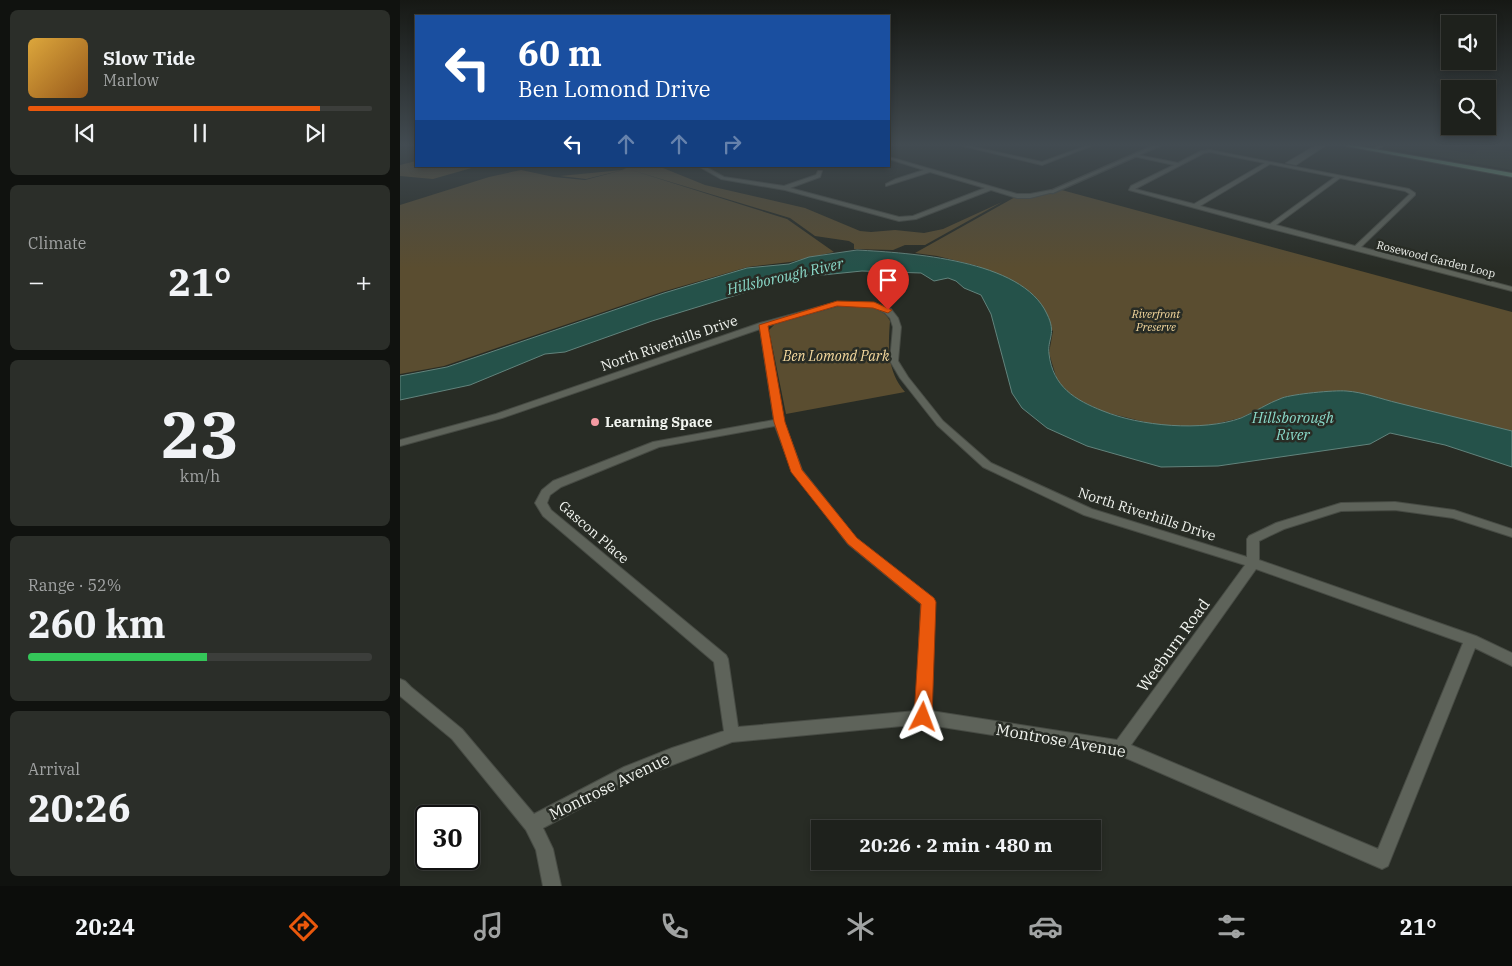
<!DOCTYPE html>
<html lang="en">
<head>
<meta charset="utf-8">
<style>
  :root { --surface:#1e211c; --page:#2b2e29; --text:#f1f3f6; --muted:#a1a3a3; --line:#3c3e3b; --accent:#ea580c }
  body { margin:0; font-family:"IBM Plex Serif",serif; background:var(--page); color:var(--text); height:100vh; display:flex; flex-direction:column; font-size:19px; white-space:nowrap }
  * { box-sizing:border-box; margin:0 }
  p { font-size:16px; color:var(--muted) }
  .icon { flex:none; width:28px; height:28px; fill:none; stroke:currentColor; stroke-width:2; stroke-linecap:round; stroke-linejoin:round }
  .map { position:relative; flex:1; overflow:hidden }
  .details { display:flex; flex-direction:column; gap:10px; padding:10px; background:#10120f; width:400px }
  .details>* { flex:none }
  .guide { position:absolute; left:15px; top:15px; width:475px; height:152px; border-radius:0px; box-shadow:0 2px 8px #0003,0 0 0 1px var(--line); background:#1a4fa0; color:#fff; overflow:hidden }
  .buttons { position:absolute; left:1041px; top:15px; display:grid; gap:10px }
  .buttons a { display:grid; place-items:center; width:55px; height:55px; border-radius:0px; background:var(--surface); box-shadow:0 2px 8px #0003,0 0 0 1px var(--line); font-size:25px }
  .speed { position:absolute; left:15px; top:805px; display:flex; gap:10px; font-size:25px; font-weight:700; text-align:center }
  .speed>* { display:grid; place-content:center; width:65px; height:65px; border-radius:50%; background:var(--surface); box-shadow:0 2px 8px #0003,0 0 0 1px var(--line); line-height:1 }
  .speed .limit { border:2px solid #111; border-radius:8px; background:#fff; color:#111 }
  .pin { position:absolute; display:grid; place-items:center; width:42px; height:42px; color:#fff; margin:-51px -21px; border-radius:50% 50% 50% 0; rotate:-45deg; box-shadow:0 0 5px #0007 }
  .pin .icon { rotate:45deg }
  .me { position:absolute; width:55px; margin:-28px; rotate:3deg; stroke-linejoin:round; filter:drop-shadow(0 0 4px #0008) }
  .turn { display:flex; align-items:center; gap:18px; height:105px; padding:0 20px; font-size:22px }
  .turn .icon { width:65px; height:65px; stroke-width:2.5 }
  .turn b { display:block; font-size:35px; line-height:42px }
  .lanes { display:flex; align-items:center; height:48px; padding:0 20px; background:#0003; justify-content:center; gap:25px; direction:ltr }
  .lanes .off { opacity:.35 }
  .big { font-size:38px; font-weight:700; line-height:1.1 }
  .details .widget { flex:1; display:flex; flex-direction:column; justify-content:center; gap:8px; min-width:0; padding:0 18px; border-radius:8px; background:var(--page) }
  .details .dial { align-items:center; gap:0 }
  .dial b { font-size:65px; line-height:1 }
  .song { display:flex; align-items:center; gap:15px }
  .cover { width:60px; height:60px; border-radius:8px; background:linear-gradient(135deg,hsl(40 70% 55%),hsl(30 70% 35%)) }
  .played { height:5px; border-radius:2px; background:linear-gradient(90deg,var(--accent) 85%,var(--line) 85%) }
  .keys { display:flex; justify-content:space-around; direction:ltr }
  .heat { display:flex; justify-content:space-between; align-items:center; font-size:28px; direction:ltr }
  .charge { height:8px; border-radius:4px; background:linear-gradient(90deg,#34c759 52%,var(--line) 0) }
  .trip { position:absolute; left:411px; top:820px; width:290px; height:50px; border-radius:0px; background:var(--surface); box-shadow:0 2px 8px #0003,0 0 0 1px var(--line); font-weight:700; line-height:50px; text-align:center }
  .tab-bar { display:flex; height:80px; justify-content:space-around; align-items:center; background:#0c0d0b; color:var(--muted) }
  .tab-bar .icon { width:35px; height:35px }
  .tab-bar .active { color:var(--accent) }
  .tab-bar b { font-size:22px; color:var(--text) }
  main { display:flex; flex:1; min-height:0 }
  .map>svg:first-child { display:block }
  .built { fill:#2f372a }
  .green { fill:#5a4d30 }
  .water { fill:#25524a; stroke:#62837c }
  .lines { fill:none; stroke-linecap:round; stroke-linejoin:round }
  .minor-casing { stroke:#474b44; stroke-width:2 }
  .tertiary-casing { stroke:#474b44; stroke-width:3 }
  .primary-casing { stroke:#474b44; stroke-width:2 }
  .minor { fill:#5e635a; fill-rule:evenodd }
  .tertiary { fill:#5e635a; fill-rule:evenodd }
  .primary { fill:#72a483; fill-rule:evenodd }
  .route { fill:#ea580c; stroke:#983908 }
  .poi-dot { fill:#f49aa2; stroke:#282c25; stroke-width:2 }
  .labels { text-anchor:middle; dominant-baseline:central; stroke-width:5; stroke-linejoin:round; paint-order:stroke }
  .far-street-label { font-size:11px; fill:#f2f5f0; stroke:#282c25 }
  .far-park-label { font-size:11px; font-style:italic; fill:#f6da9f; stroke:#282c25 }
  .street-label { font-size:14px; fill:#f2f5f0; stroke:#282c25 }
  .park-label { font-size:14px; font-style:italic; fill:#f6da9f; stroke:#282c25 }
  .poi-label { font-size:14px; font-weight:bold; fill:#f2f5f0; stroke:#282c25; text-anchor:start }
  .water-label { font-size:15px; font-style:italic; fill:#8ad9c9; stroke:#282c25 }
  .near-street-label { font-size:16px; fill:#f2f5f0; stroke:#282c25 }
</style>
</head>
<body>
<main>
<section class="details">
<div class="widget">
<div class="song"><i class="cover"></i><div><b>Slow Tide</b><p>Marlow</p></div></div>
<div class="played"></div>
<div class="keys"><svg class="icon" aria-label="previous" viewBox="0 0 24 24"><path d="M18 5L8 12l10 7zM5 5v14"/></svg><svg class="icon" aria-label="pause" viewBox="0 0 24 24"><path d="M8 5v14M16 5v14"/></svg><svg class="icon" aria-label="next" viewBox="0 0 24 24"><path d="M6 5l10 7-10 7zM19 5v14"/></svg></div>
</div>
<div class="widget"><p>Climate</p>
<div class="heat"><a>−</a><b class="big">21°</b><a>+</a></div>
</div>
<div class="widget dial"><b>23</b><p>km/h</p></div>
<div class="widget"><p>Range · 52%</p><b class="big">260 km</b><div class="charge"></div></div>
<div class="widget"><p>Arrival</p><b class="big">20:26</b></div>
</section>
<div class="map">
<svg width="1112" height="886" viewBox="0 0 1112 886">
  <rect width="100%" height="100%" fill="#282c25"/>
  <path class="built" d="M 989,144 L 1014,144 L 1074,154 L 1081,146 L 1112,152 L 1112,170 L 984,147 Z"/>
  <g class="green">
    <path d="M 16,161 L 16,166 L 75,167 L 33,179 L 0,176 L 0,165 Z"/>
    <path d="M 230,166 L 263,168 L 305,185 L 405,208 L 460,231 L 471,232 L 495,230 L 524,233 L 543,229 L 602,202 L 525,245 L 505,245 L 493,250 L 454,249 L 454,244 L 449,241 L 415,236 L 390,218 L 228,169 L 387,219 L 434,252 L 390,262 L 348,267 L 262,292 L 44,366 L 0,374 L 0,205 L 89,177 L 121,170 L 154,177 L 185,180 L 227,169 L 186,179 L 160,176 L 222,170 Z"/>
    <path d="M 658,189 L 1112,312 L 1112,431 L 946,391 L 883,398 L 840,418 L 807,426 L 761,426 L 704,412 L 673,397 L 658,383 L 649,353 L 653,331 L 578,266 L 537,256 L 515,253 L 617,196 L 644,195 Z"/>
    <path d="M 443,305 C 458,306 482,304 490,321 C 488,347 487,371 505,392 L 386,414 L 369,330 L 375,324 Z"/>
  </g>
  <path class="water" d="M 457,250 C 509,253 622,259 647,314 C 657,334 647,339 649,354 C 653,387 675,400 703,411 C 740,426 802,432 841,418 C 855,412 868,403 882,398 C 893,394 934,390 946,391 C 963,392 981,399 998,403 C 1036,412 1074,422 1112,431 L 1112,467 L 1045,445 L 990,433 L 970,444 L 818,466 L 761,467 L 687,446 L 647,428 L 622,408 L 612,393 L 591,314 L 581,295 L 564,288 L 556,281 L 548,278 L 534,281 L 521,273 L 462,271 L 403,277 L 379,282 L 252,321 L 165,352 L 145,354 L 70,385 L 0,400 L 0,376 L 47,367 L 264,293 L 347,268 L 389,264 L 409,257 Z"/>
  <g class="lines">
    <g class="minor-casing">
      <g id="minor">
        <path d="M 555,144 L 561,144 L 642,162 L 691,144 L 696,144 L 642,165 Z"/>
        <path d="M 918,144 L 928,144 L 896,165 L 886,163 Z"/>
        <path d="M 982,144 L 987,144 L 978,149 L 974,148 Z"/>
        <path d="M 1043,144 L 1061,144 L 1057,146 Z"/>
        <rect x="1107" y="144" width="5" height="1"/>
        <path d="M 810,150 L 1009,189 L 1015,193 L 1015,195 L 961,247 L 1112,287 L 1112,291 L 868,228 L 729,190 L 731,186 L 774,165 L 733,156 L 733,154 L 778,163 L 801,151 ZM 810,152 L 865,163 L 794,204 L 735,189 L 804,153 ZM 870,164 L 935,177 L 870,224 L 800,206 ZM 940,178 L 1005,191 L 1010,194 L 955,246 L 876,225 Z"/>
        <path d="M 489,157 L 617,194 L 630,194 L 651,190 L 654,192 L 630,198 L 617,198 L 591,190 L 516,219 L 499,221 L 385,190 L 321,179 L 298,166 L 304,166 L 324,177 L 384,186 L 416,175 L 418,171 L 422,171 L 420,177 L 390,188 L 499,217 L 513,216 L 585,188 L 530,172 L 486,186 L 486,184 L 496,179 L 524,170 L 489,159 Z"/>
        <path d="M 437,302 L 474,303 L 491,309 L 498,318 L 501,327 L 498,361 L 508,377 L 543,421 L 591,463 L 692,509 L 847,557 L 847,539 L 849,536 L 876,523 L 941,503 L 995,502 L 1054,510 L 1112,529 L 1112,537 L 1053,518 L 995,510 L 941,511 L 884,529 L 859,541 L 859,560 L 1076,636 L 1112,653 L 1112,666 L 1075,648 L 988,866 L 982,869 L 719,755 L 523,724 L 332,742 L 236,779 L 143,828 L 153,849 L 161,886 L 143,886 L 136,850 L 126,830 L 52,739 L 0,696 L 0,679 L 5,681 L 11,687 L 62,729 L 134,814 L 224,767 L 272,748 L 324,731 L 314,662 L 143,516 L 135,503 L 142,490 L 153,481 L 253,442 L 374,420 L 360,329 L 102,418 L 0,446 L 0,440 L 96,414 L 360,323 ZM 437,306 L 473,307 L 485,313 L 490,318 L 493,327 L 490,361 L 500,378 L 537,425 L 583,467 L 684,515 L 845,565 L 717,740 L 531,711 L 534,602 L 533,598 L 456,538 L 402,470 L 384,422 L 367,326 ZM 375,426 L 392,471 L 448,544 L 521,604 L 516,711 L 338,727 L 328,659 L 326,655 L 151,510 L 147,503 L 150,495 L 161,487 L 259,447 ZM 856,569 L 1063,643 L 978,849 L 731,745 Z"/>
      </g>
    </g>
    <g class="tertiary-casing">
      <path id="tertiary" d="M 757,144 L 764,144 L 653,193 L 648,192 Z"/>
    </g>
    <g class="primary-casing">
      <path id="primary" d="M 935,144 L 946,144 L 1112,173 L 1112,177 Z"/>
    </g>
    <use href="#minor" class="minor"/>
    <use href="#tertiary" class="tertiary"/>
    <use href="#primary" class="primary"/>
  </g>
  <linearGradient id="sky" x2="0" y2="1"><stop stop-color="#161814"/><stop offset="0.54" stop-color="#424b51"/><stop offset="1" stop-color="#424b51" stop-opacity="0"/></linearGradient>
  <rect width="1112" height="268" fill="url(#sky)"/>
  <path class="route" d="M 437,301 L 474,302 L 492,310 L 488,313 L 473,308 L 437,306 L 368,326 L 385,422 L 402,470 L 457,538 L 534,598 L 536,602 L 532,717 L 529,722 L 523,725 L 517,722 L 514,717 L 521,604 L 448,544 L 391,472 L 374,422 L 359,325 Z"/>
  <circle class="poi-dot" cx="195" cy="422" r="5"/>
  <g class="labels">
    <g class="far-street-label">
      <text transform="translate(1036 259) rotate(14)">Rosewood Garden Loop</text>
    </g>
    <g class="far-park-label">
      <text x="756" y="314">Riverfront<tspan x="756" dy="13">Preserve</tspan></text>
    </g>
    <g class="street-label">
      <text transform="translate(269 343) rotate(-19)">North Riverhills Drive</text>
      <text transform="translate(747 514) rotate(18)">North Riverhills Drive</text>
      <text transform="translate(194 532) rotate(41)">Gascon Place</text>
    </g>
    <g class="park-label">
      <text x="436" y="356">Ben Lomond Park</text>
    </g>
    <g class="poi-label">
      <text x="205" y="422">Learning Space</text>
    </g>
    <g class="water-label">
      <text transform="translate(385 276) rotate(-13)">Hillsborough River</text>
      <text x="893" y="417">Hillsborough<tspan x="893" dy="17">River</tspan></text>
    </g>
    <g class="near-street-label">
      <text transform="translate(773 645) rotate(-54)">Weeburn Road</text>
      <text transform="translate(661 740) rotate(10)">Montrose Avenue</text>
      <text transform="translate(209 786) rotate(-26)">Montrose Avenue</text>
    </g>
  </g>
</svg>
<div class="buttons">
<a><svg class="icon" aria-label="sound" viewBox="0 0 24 24"><path d="M4 9h4l5-4v14l-5-4H4zM17 9q2 3 0 6"/></svg></a>
<a><svg class="icon" aria-label="search" viewBox="0 0 24 24"><circle cx="10" cy="10" r="6"/><path d="M15 15l6 6"/></svg></a>
</div>
<div class="speed"><div class="limit">30</div></div>
<div class="pin" style="left:488px;top:310px;background:#d93025"><svg class="icon" aria-label="arrive" viewBox="0 0 24 24"><path d="M6 21V4h12l-3 4 3 4H6"/></svg></div>
<svg class="me" style="left:523px;top:717px" viewBox="-20 -20 40 40"><path d="M0-17L14 15 0 8-14 15z" fill="#ea580c" stroke="#fff" stroke-width="4"/></svg>
<div class="trip">20:26 · 2 min · 480 m</div>
<div class="guide">
<div class="turn"><svg class="icon" aria-label="left" viewBox="0 0 24 24"><path d="M17 20v-9H6M10 6l-5 5 5 5"/></svg><div><b>60 m</b>Ben Lomond Drive</div></div>
<div class="lanes"><svg class="icon" aria-label="left" viewBox="0 0 24 24"><path d="M17 20v-9H6M10 6l-5 5 5 5"/></svg><svg class="icon off" aria-label="ahead" viewBox="0 0 24 24"><path d="M12 20V5M6 11l6-6 6 6"/></svg><svg class="icon off" aria-label="ahead" viewBox="0 0 24 24"><path d="M12 20V5M6 11l6-6 6 6"/></svg><svg class="icon off" aria-label="right" viewBox="0 0 24 24"><path d="M7 20v-9h11M14 6l5 5-5 5"/></svg></div>
</div>
</div>
</main>
<nav class="tab-bar">
<b>20:24</b>
<svg class="icon active" aria-label="directions" viewBox="0 0 24 24"><path d="M12 3l9 9-9 9-9-9zM9 14v-3h6M13 9l2 2-2 2"/></svg>
<svg class="icon" aria-label="music" viewBox="0 0 24 24"><path d="M9 18V5l10-2v13"/><circle cx="6" cy="18" r="3"/><circle cx="16" cy="16" r="3"/></svg>
<svg class="icon" aria-label="phone" viewBox="0 0 24 24"><path d="M5 4h4l2 5-3 2q2 4 5 5l2-3 5 2v4C11 20 4 13 5 4z"/></svg>
<svg class="icon" aria-label="climate" viewBox="0 0 24 24"><path d="M12 3v18M4 7l16 10M4 17L20 7"/></svg>
<svg class="icon" aria-label="car" viewBox="0 0 24 24"><path d="M5 17H2v-5l4-1 3-4h7l3 4 3 1v5h-3M9 17h6M6 11h13"/><circle cx="7" cy="17" r="2"/><circle cx="17" cy="17" r="2"/></svg>
<svg class="icon" aria-label="filters" viewBox="0 0 24 24"><path d="M4 7h16M4 17h16"/><circle cx="9" cy="7" r="2"/><circle cx="15" cy="17" r="2"/></svg>
<b>21°</b>
</nav>
</body>
</html>
